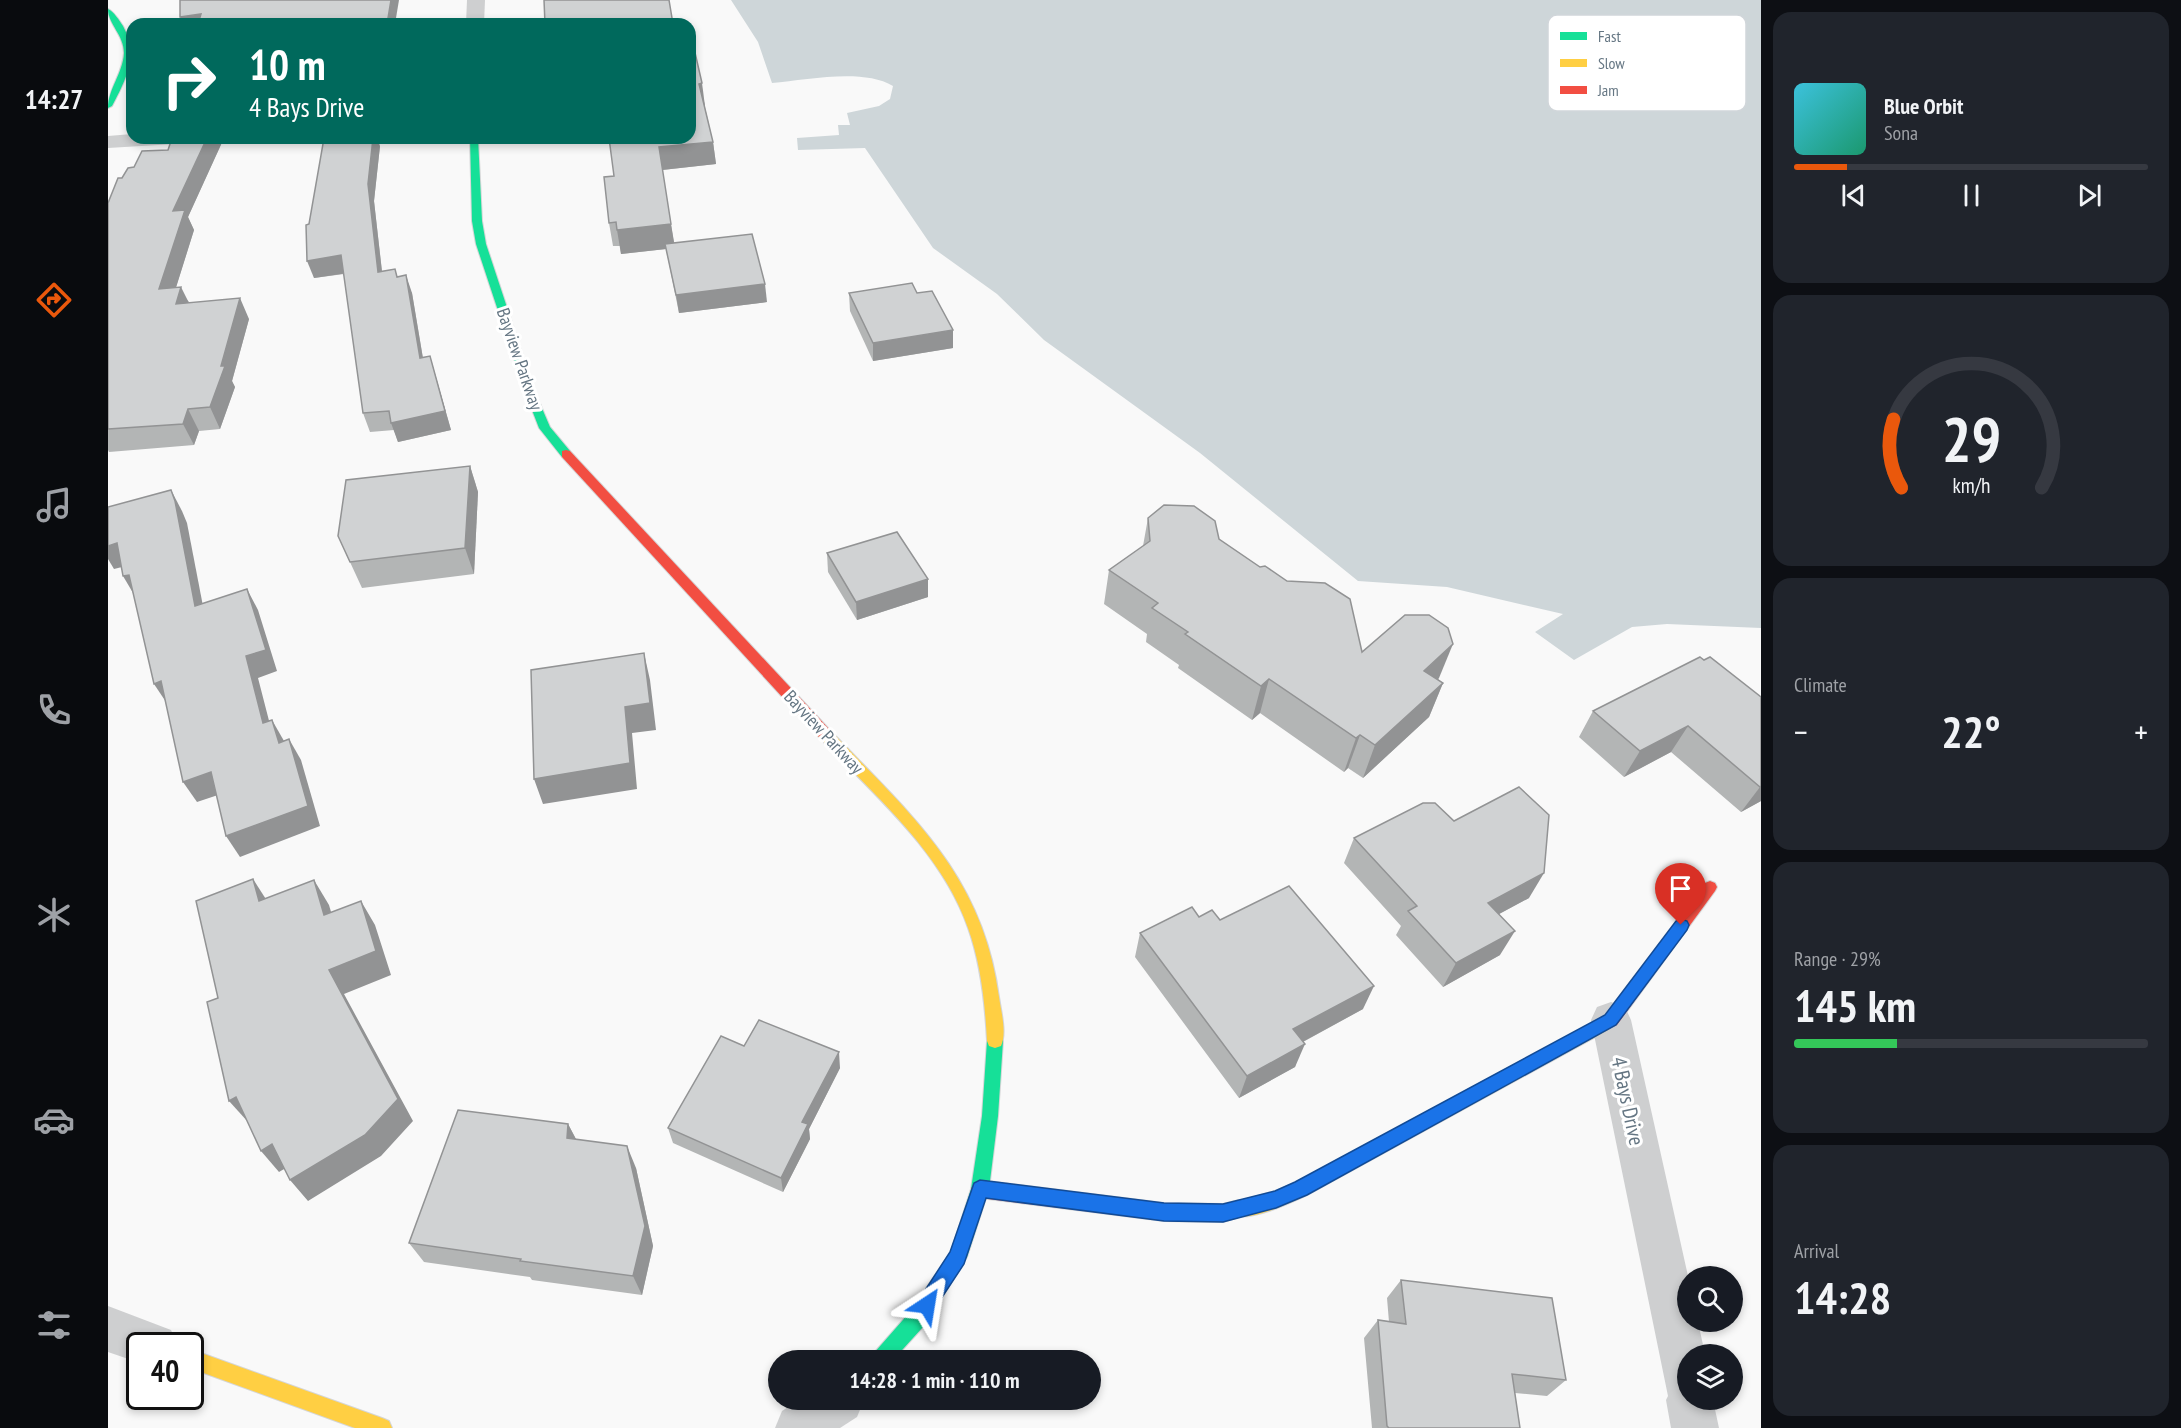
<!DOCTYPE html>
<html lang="en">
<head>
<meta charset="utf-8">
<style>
  :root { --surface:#171b24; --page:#20242c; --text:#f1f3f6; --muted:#9ea1a6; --line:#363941; --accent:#ea580c }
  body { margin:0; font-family:"PT Sans Narrow",sans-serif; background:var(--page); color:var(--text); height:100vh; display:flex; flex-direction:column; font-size:22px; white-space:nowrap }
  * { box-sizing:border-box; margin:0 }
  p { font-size:20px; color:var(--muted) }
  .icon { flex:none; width:33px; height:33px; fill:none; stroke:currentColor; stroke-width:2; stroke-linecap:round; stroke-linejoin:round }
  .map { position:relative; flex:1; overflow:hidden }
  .sheet { display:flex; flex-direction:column; gap:12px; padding:12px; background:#0d0f14; width:420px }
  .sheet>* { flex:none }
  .top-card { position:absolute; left:18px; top:18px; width:570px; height:126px; border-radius:18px; box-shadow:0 3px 9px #0003; background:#00695c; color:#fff; overflow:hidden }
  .controls { position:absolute; left:1569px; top:1266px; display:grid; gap:12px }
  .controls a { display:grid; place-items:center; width:66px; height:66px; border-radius:50%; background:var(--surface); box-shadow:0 3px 9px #0003; font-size:30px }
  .speed { position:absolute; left:18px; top:1332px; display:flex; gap:12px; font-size:30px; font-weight:700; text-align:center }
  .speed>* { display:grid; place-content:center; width:78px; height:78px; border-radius:50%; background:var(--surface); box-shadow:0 3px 9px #0003; line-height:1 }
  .speed .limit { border:3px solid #111; border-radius:9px; background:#fff; color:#111 }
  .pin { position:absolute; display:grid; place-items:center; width:51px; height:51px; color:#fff; margin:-62px -26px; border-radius:50% 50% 50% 0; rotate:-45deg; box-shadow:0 0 6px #0007 }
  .pin .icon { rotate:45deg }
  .me { position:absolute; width:66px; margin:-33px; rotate:33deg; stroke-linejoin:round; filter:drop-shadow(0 0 4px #0008) }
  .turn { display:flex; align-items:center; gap:21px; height:126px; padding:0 24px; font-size:27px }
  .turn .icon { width:78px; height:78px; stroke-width:2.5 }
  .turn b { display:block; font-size:42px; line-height:51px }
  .big { font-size:45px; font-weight:700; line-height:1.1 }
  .sheet .card { flex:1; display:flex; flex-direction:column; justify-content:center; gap:9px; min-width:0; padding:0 21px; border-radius:18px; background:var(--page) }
  .sheet .dial { align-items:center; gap:0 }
  .dial svg { height:156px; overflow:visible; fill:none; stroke:var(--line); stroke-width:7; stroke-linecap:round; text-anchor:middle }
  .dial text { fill:var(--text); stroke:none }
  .song { display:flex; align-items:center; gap:18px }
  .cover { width:72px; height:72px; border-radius:9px; background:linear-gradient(135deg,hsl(190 70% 55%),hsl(160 70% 35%)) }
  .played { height:6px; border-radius:3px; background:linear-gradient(90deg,var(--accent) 15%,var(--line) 15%) }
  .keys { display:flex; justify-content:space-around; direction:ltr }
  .heat { display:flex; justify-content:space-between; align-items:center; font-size:33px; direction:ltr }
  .charge { height:9px; border-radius:4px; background:linear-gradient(90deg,#34c759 29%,var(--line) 0) }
  .trip { position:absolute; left:660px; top:1350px; width:333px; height:60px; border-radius:30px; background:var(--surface); box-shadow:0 3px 9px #0003; font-weight:700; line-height:60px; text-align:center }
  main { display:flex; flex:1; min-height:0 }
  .dock { display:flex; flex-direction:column; width:108px; justify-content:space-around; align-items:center; background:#090b0e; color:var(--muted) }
  .dock .icon { width:42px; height:42px }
  .dock .selected { color:var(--accent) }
  .dock b { font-size:27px; color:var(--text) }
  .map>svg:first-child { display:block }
  .water { fill:#ced6d9 }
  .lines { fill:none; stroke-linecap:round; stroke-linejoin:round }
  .fast-casing { stroke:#d5d6d7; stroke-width:2 }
  .slow-casing { stroke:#d5d6d7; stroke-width:2 }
  .jam-casing { stroke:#d5d6d7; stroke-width:2 }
  .street { fill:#cecfd0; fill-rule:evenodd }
  .fast { fill:#16e098; fill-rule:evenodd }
  .slow { fill:#ffcf43; fill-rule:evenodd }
  .jam { fill:#f24e42; fill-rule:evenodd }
  .wall { fill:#b3b5b5 }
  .shaded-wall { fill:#929394 }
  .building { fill:#d0d2d3; stroke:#929394; stroke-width:1.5 }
  .route { fill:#1a73e8; stroke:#114b97; stroke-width:1.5 }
  .labels { text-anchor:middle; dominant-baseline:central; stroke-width:6; stroke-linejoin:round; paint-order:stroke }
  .street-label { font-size:18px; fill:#657683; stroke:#fff }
  .near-street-label { font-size:21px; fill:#657683; stroke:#fff }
  .key { fill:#fff; stroke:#d1d6da; stroke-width:1.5 }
  .key-label { font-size:16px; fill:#657683 }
</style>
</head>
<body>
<main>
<nav class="dock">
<b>14:27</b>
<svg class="icon selected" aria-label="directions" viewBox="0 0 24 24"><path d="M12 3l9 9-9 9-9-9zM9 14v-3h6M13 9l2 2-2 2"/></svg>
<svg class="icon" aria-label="music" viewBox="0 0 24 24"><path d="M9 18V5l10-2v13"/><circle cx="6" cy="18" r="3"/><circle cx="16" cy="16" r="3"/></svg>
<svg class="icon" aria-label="phone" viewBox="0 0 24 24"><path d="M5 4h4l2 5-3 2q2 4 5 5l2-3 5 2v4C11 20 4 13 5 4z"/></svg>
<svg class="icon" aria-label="climate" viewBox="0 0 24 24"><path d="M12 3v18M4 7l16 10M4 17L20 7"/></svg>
<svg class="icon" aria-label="car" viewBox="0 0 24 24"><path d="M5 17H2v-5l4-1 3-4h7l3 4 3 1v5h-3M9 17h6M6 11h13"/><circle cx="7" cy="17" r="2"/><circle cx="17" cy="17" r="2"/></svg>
<svg class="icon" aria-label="filters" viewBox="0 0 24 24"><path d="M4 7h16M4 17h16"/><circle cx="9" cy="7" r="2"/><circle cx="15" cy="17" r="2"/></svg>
</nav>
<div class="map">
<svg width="1653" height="1428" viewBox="0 0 1653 1428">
  <rect width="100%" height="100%" fill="#f9f9f9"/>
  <path class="water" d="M 623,0 L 1653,0 L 1653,628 L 1559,624 L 1524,627 L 1466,660 L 1427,632 L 1455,614 L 1339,587 L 1250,581 L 1092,453 L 936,340 L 889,294 L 825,248 L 757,148 L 690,150 L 689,138 L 731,135 L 730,125 L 742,125 L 739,113 L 771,106 L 782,99 L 785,86 C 755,68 699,80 664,83 L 650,42 Z"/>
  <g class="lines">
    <g class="fast-casing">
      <g id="fast">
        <path d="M 0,9 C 6,12 11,20 15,26 C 31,55 18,80 4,106 L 0,108 C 0,89 15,73 16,53 C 16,35 0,24 0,9 Z"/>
        <path d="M 362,138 L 370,138 L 374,221 L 378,244 L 427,392 L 442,427 L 462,451 L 462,457 L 454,457 L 431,428 L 417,392 L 368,244 L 364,221 Z"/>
        <path d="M 887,1034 L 893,1036 L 895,1041 L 890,1116 L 881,1189 L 859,1257 L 815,1327 L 785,1360 L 764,1360 L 766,1353 L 801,1313 L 843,1252 L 863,1189 L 874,1116 L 879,1041 L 881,1036 Z"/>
      </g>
    </g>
    <g class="slow-casing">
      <g id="slow">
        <path d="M 716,728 L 721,729 C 801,813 875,874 891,997 C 893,1011 899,1033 893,1046 L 887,1048 L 881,1046 L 879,1041 C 877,1003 873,964 860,928 C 834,852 765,794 711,737 L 709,733 L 711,729 Z"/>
        <path d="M 1494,1018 L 1500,1020 L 1502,1025 L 1500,1030 L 1199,1195 C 1182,1203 1142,1222 1125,1215 L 1122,1209 L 1125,1203 L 1167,1191 L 1187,1183 Z"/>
        <path d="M 82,1349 L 274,1418 L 281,1421 L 284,1428 L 247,1428 L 82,1368 Z"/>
      </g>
    </g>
    <g class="jam-casing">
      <g id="jam">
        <path d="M 458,450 L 462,451 L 721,729 L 723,733 L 721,737 L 711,737 L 454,457 L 454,451 Z"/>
        <path d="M 1602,881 L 1607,883 L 1609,887 L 1607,891 L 1509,1025 L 1494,1032 L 1488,1030 L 1486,1025 L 1488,1020 L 1497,1015 L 1597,883 Z"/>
        <path d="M 872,1180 L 1056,1203 L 1115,1204 L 1131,1200 L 1137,1203 L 1140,1209 L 1137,1215 L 1115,1222 L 1056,1221 L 872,1198 L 866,1195 L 863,1189 L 866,1183 Z"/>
      </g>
    </g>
    <g class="street">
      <path d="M 359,0 L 377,0 L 376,24 L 358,24 Z"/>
      <path d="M 24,134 L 24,138 L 77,138 L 74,142 L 67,144 L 0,148 L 0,136 Z"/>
      <path d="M 1503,1002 L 1517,1007 L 1523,1020 L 1580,1276 L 1580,1322 L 1590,1322 L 1597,1354 L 1580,1354 L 1580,1400 L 1605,1400 L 1611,1428 L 1563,1428 L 1558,1400 L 1560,1396 L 1483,1020 L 1489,1007 Z"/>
      <path d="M 0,1306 L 63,1330 L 70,1346 L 32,1346 L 32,1363 L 0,1352 Z"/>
      <path d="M 691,1400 L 756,1400 L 749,1417 L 732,1428 L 667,1428 L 674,1411 Z"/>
    </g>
    <use href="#fast" class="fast"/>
    <use href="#slow" class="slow"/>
    <use href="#jam" class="jam"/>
  </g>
  <g class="wall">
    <path d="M 582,42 L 605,142 L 608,164 L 554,170 L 566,243 L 659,302 L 571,313 L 558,249 L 513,254 L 512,246 L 505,246 L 501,223 L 506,176 Z"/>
    <path d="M 64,138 L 116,138 L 80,217 L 86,230 L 68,287 L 81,302 L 141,319 L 124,381 L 127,387 L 112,429 L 91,431 L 86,445 L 1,452 L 0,450 L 0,203 L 14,178 L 26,167 L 60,150 Z"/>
    <path d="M 272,146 L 266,201 L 274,271 L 290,277 L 304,293 L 315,358 L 327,374 L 343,430 L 290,442 L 286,430 L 262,432 L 255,413 L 236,274 L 206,278 L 201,224 Z"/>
    <path d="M 741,293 L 809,293 L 845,348 L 765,361 L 742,311 Z"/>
    <path d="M 362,466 L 370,492 L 366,574 L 254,588 L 230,536 Z"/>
    <path d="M 1040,518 L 1111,539 L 1254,652 L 1331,678 L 1330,679 L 1335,683 L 1321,717 L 1255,778 L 1240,768 L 1236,772 L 1152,713 L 1144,720 L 1070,668 L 1071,665 L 1038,642 L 1039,634 L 996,604 L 1001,570 L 1035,546 Z"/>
    <path d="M 719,553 L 820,597 L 749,620 L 720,572 Z"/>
    <path d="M 1653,697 L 1653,801 L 1633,812 L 1563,752 L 1516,777 L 1471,737 L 1485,711 Z"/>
    <path d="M 1246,838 L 1421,898 L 1391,914 L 1392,955 L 1335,987 L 1288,935 L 1293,926 L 1236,863 Z"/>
    <path d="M 1091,917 L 1112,920 L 1255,1009 L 1195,1042 L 1187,1067 L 1131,1098 L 1027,957 L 1032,933 Z"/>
    <path d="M 636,1046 L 732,1068 L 701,1129 L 702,1139 L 675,1192 L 565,1143 L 560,1128 Z"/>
    <path d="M 460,1124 L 468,1139 L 528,1168 L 545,1246 L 534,1295 L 424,1280 L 422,1277 L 316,1262 L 301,1243 Z"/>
    <path d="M 1293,1280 L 1458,1380 L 1439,1396 L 1407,1393 L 1412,1428 L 1264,1428 L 1256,1338 L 1270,1320 L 1281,1322 L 1279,1298 Z"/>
  </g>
  <g class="shaded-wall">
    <path d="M 283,0 L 291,0 L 287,24 L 279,24 Z"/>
    <path d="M 93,14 L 97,24 L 75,24 L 72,17 Z"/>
    <path d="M 594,83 L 597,106 L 593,106 L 591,84 Z"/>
    <path d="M 99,138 L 116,138 L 80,217 L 86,230 L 61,310 L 51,289 L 65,211 Z"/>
    <path d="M 265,138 L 269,138 L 272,146 L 266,201 L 276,290 L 270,272 L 260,184 Z"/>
    <path d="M 605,142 L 608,164 L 554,170 L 551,147 Z"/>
    <path d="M 563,224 L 567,248 L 513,254 L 509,230 Z"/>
    <path d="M 233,255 L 240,273 L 206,278 L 199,261 Z"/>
    <path d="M 298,275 L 304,293 L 318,377 L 312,358 Z"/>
    <path d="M 657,284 L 659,302 L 571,313 L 568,295 Z"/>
    <path d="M 73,287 L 83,307 L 68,304 Z"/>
    <path d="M 132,298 L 141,319 L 124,381 L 127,387 L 112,429 L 102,407 Z"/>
    <path d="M 845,330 L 845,348 L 765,361 L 765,343 Z"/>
    <path d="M 322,356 L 343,430 L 290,442 L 283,423 Z"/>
    <path d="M 80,409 L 91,431 L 86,445 L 75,424 Z"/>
    <path d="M 362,466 L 370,492 L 366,574 L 357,548 Z"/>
    <path d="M 63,490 L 74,511 L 79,523 L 99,627 L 87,606 Z"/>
    <path d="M 9,543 L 22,565 L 6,569 L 0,559 L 0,546 Z"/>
    <path d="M 21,575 L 28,598 L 15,576 Z"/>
    <path d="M 820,579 L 820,597 L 749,620 L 748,602 Z"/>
    <path d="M 139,589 L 150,610 L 169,671 L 150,678 L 167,744 L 155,723 L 138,656 Z"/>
    <path d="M 1345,644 L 1331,678 L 1303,705 L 1316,671 Z"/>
    <path d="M 536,653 L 542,680 L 548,730 L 524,733 L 529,789 L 435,804 L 426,779 L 517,707 Z"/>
    <path d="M 1161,679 L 1152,713 L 1144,720 L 1153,686 Z"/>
    <path d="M 53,681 L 60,705 L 46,684 Z"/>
    <path d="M 1335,683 L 1321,717 L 1255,778 L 1267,745 Z"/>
    <path d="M 164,720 L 176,741 L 171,743 Z"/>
    <path d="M 1580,726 L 1563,752 L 1516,777 L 1532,751 Z"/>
    <path d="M 1252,735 L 1240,768 L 1236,772 L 1248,738 Z"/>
    <path d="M 181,739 L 193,760 L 212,826 L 132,857 L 118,836 Z"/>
    <path d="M 103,772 L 116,793 L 89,802 L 75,782 Z"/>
    <path d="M 1653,786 L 1653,801 L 1633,812 L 1652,787 Z"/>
    <path d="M 1436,873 L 1421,898 L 1367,927 L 1380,903 Z"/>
    <path d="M 145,879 L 161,904 L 151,901 Z"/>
    <path d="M 206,880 L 221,905 L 231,939 L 216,915 Z"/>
    <path d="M 253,901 L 267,925 L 283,975 L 236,994 L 305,1121 L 273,1156 L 200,1201 L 182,1180 L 221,970 Z"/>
    <path d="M 1407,931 L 1392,955 L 1335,987 L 1348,963 Z"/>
    <path d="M 1266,986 L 1255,1009 L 1176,1052 L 1185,1029 Z"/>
    <path d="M 1197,1044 L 1187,1067 L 1131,1098 L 1139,1076 Z"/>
    <path d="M 731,1052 L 732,1068 L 701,1129 L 702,1139 L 675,1192 L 673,1178 L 694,1122 Z"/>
    <path d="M 128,1097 L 140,1122 L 121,1101 Z"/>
    <path d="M 460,1124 L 471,1145 L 459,1138 Z"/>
    <path d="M 164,1144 L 183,1165 L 171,1172 L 153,1151 Z"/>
    <path d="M 519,1146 L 528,1168 L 545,1246 L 534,1295 L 525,1276 Z"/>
  </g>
  <g class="building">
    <path d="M 72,0 L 283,0 L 279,24 L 90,24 L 93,14 L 72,17 Z"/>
    <path d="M 436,0 L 561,0 L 565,24 L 437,24 Z"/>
    <path d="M 582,42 L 585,44 L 594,83 L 591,84 L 605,142 L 551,147 L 563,224 L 509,230 L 508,222 L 501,223 L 496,177 L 506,176 L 501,138 L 582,138 Z"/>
    <path d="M 64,138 L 99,138 L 65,211 L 77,210 L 51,289 L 73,287 L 68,304 L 132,298 L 113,366 L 117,366 L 102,407 L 80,409 L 75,424 L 0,429 L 0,203 L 10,178 L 14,178 L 20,168 L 26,167 L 34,151 L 60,150 Z"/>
    <path d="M 216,138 L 265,138 L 260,184 L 270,272 L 287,269 L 289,277 L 298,275 L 312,358 L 322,356 L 337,411 L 283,423 L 281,411 L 255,413 L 233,255 L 199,261 L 198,225 L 201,224 Z"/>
    <path d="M 644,234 L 657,284 L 568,295 L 557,244 Z"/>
    <path d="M 804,283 L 809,293 L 824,291 L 845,330 L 765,343 L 741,293 Z"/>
    <path d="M 362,466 L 357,548 L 242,562 L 230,536 L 238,480 Z"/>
    <path d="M 63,490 L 67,501 L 87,606 L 139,589 L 158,650 L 138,656 L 155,723 L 164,720 L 171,743 L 181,739 L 200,806 L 118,836 L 103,772 L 75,782 L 53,681 L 46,684 L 21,575 L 15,576 L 9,543 L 0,546 L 0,507 Z"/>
    <path d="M 1056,505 L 1086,506 L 1107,521 L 1111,539 L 1152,567 L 1157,566 L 1179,581 L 1217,583 L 1242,599 L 1254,652 L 1297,615 L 1321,615 L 1340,628 L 1345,644 L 1316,671 L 1335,683 L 1267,745 L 1252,735 L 1248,738 L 1161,679 L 1153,686 L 1077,634 L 1080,632 L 1044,608 L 1050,603 L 1001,570 L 1042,541 L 1040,518 Z"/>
    <path d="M 789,532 L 820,579 L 748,602 L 719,553 Z"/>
    <path d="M 536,653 L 542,703 L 517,707 L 522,763 L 426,779 L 423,670 Z"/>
    <path d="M 1592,657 L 1596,660 L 1602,657 L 1653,697 L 1653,786 L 1652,787 L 1580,726 L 1532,751 L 1485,711 Z"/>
    <path d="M 1411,787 L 1441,815 L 1436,873 L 1380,903 L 1407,931 L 1348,963 L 1300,911 L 1309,906 L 1246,838 L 1315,803 L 1327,803 L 1346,821 Z"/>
    <path d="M 145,879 L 151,901 L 206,880 L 216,915 L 253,901 L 268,951 L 221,970 L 290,1099 L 257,1135 L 182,1180 L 164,1144 L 153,1151 L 128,1097 L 121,1101 L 99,1002 L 110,998 L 88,901 Z"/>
    <path d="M 1181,886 L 1266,986 L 1185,1029 L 1197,1044 L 1139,1076 L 1032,933 L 1084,907 L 1091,917 L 1104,910 L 1112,920 Z"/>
    <path d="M 651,1020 L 731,1052 L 694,1122 L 700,1124 L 673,1178 L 560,1128 L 613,1036 L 636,1046 Z"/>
    <path d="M 350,1110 L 460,1124 L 459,1138 L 519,1146 L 537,1226 L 525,1276 L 412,1261 L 413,1259 L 301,1243 Z"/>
    <path d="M 1293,1280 L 1444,1298 L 1458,1380 L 1404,1374 L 1412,1428 L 1281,1428 L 1279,1426 L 1270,1320 L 1298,1324 Z"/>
  </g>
  <path class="route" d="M 1573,919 L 1579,921 L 1581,925 L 1579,930 L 1508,1025 L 1199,1195 L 1168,1208 L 1115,1222 L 1056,1221 L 878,1198 L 856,1264 L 825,1311 L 819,1314 L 812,1311 L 809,1305 L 812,1298 L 842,1252 L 866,1183 L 872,1180 L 1056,1203 L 1115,1204 L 1167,1191 L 1187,1182 L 1497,1015 L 1568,921 Z"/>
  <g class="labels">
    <g class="street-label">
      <text transform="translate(412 359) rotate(71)">Bayview Parkway</text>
      <text transform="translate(716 732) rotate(47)">Bayview Parkway</text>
    </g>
    <g class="near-street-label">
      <text transform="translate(1520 1101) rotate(78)">4 Bays Drive</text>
    </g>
  </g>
  <rect x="1440" y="15" width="198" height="96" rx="9" class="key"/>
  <rect x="1452" y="32" width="27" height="8" fill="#16e098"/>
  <rect x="1452" y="59" width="27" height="8" fill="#ffcf43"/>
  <rect x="1452" y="86" width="27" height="8" fill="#f24e42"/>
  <g class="key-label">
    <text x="1490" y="42">Fast</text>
    <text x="1490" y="69">Slow</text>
    <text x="1490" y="96">Jam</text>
  </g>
</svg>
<div class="controls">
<a><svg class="icon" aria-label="search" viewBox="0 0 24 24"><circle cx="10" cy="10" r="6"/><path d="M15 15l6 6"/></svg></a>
<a><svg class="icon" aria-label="layers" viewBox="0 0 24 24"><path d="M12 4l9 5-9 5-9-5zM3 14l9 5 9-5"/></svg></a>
</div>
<div class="speed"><div class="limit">40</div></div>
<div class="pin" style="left:1573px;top:925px;background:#d93025"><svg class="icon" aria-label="arrive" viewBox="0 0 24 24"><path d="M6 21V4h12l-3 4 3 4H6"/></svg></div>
<svg class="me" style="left:819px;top:1305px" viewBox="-20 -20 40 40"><path d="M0-17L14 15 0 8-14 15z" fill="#1a73e8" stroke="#fff" stroke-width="4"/></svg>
<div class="trip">14:28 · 1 min · 110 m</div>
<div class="top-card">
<div class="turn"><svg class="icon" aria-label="right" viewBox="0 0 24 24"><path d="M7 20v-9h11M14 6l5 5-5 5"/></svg><div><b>10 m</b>4 Bays Drive</div></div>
</div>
</div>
<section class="sheet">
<div class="card">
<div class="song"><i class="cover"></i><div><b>Blue Orbit</b><p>Sona</p></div></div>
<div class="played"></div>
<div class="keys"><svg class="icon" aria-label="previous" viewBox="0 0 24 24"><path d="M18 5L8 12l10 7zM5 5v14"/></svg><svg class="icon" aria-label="pause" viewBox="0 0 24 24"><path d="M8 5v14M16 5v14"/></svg><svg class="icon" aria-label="next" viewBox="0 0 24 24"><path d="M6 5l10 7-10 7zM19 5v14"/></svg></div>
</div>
<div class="card dial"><svg viewBox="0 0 100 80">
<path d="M14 69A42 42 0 1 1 86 69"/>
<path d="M14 69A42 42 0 0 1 10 34" stroke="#ea580c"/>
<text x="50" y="56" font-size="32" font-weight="700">29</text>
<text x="50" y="72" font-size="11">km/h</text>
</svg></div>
<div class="card"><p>Climate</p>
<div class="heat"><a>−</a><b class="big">22°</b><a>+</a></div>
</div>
<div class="card"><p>Range · 29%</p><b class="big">145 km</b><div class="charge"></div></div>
<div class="card"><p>Arrival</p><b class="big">14:28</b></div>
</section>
</main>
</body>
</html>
